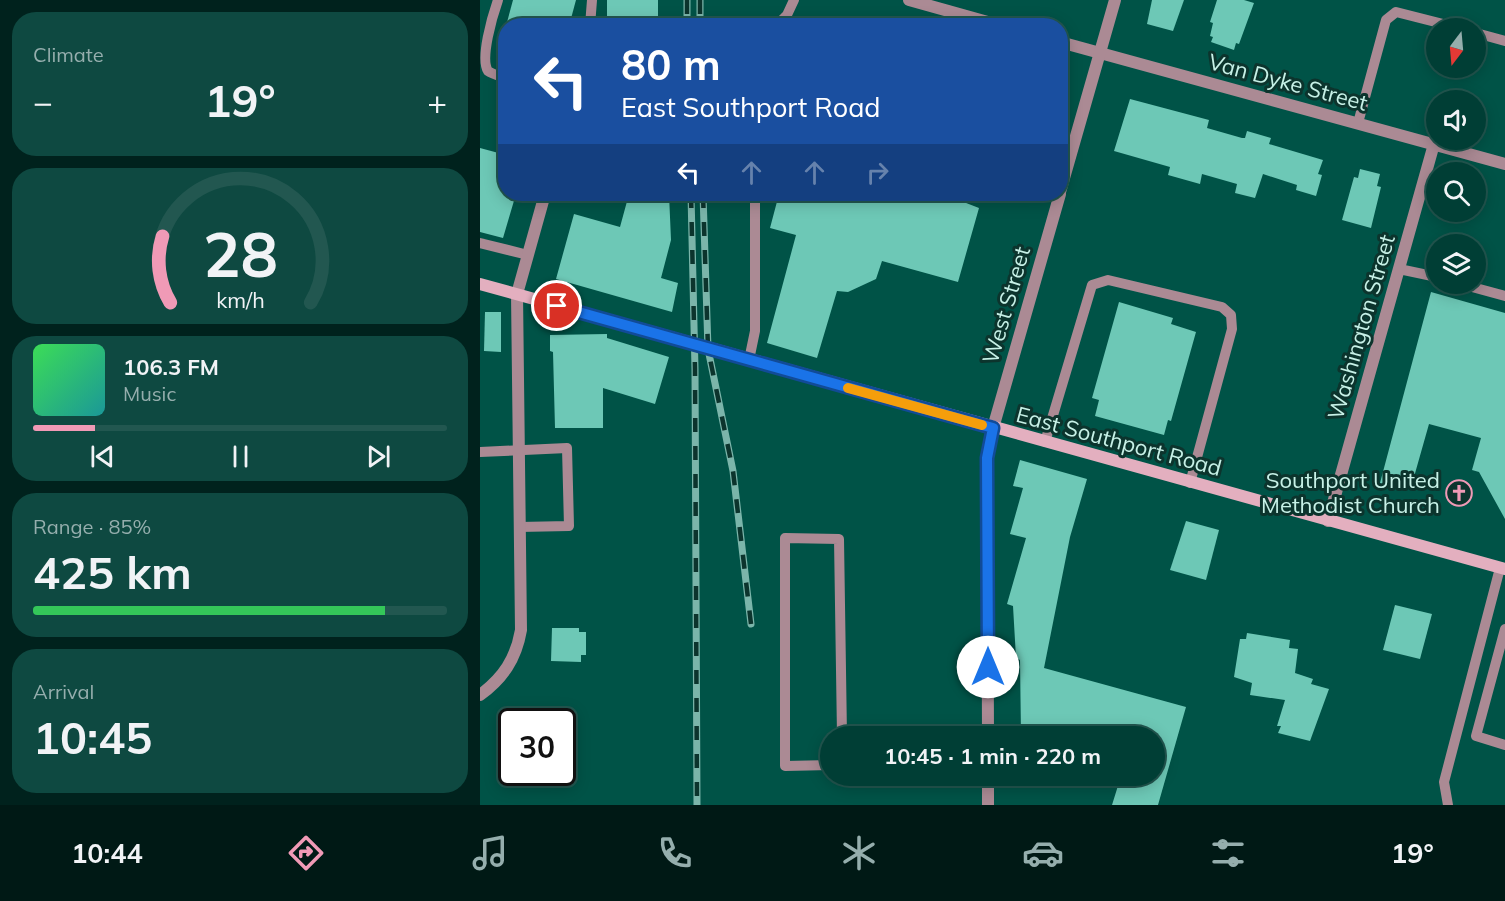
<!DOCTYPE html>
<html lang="en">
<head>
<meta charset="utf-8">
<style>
  :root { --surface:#003e35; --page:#0e4941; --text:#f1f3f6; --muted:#95aead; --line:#225750; --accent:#f09ab6 }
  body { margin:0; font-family:Mulish,sans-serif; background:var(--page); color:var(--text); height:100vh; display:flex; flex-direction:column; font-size:22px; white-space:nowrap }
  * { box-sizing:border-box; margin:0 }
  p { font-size:20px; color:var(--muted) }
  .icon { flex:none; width:33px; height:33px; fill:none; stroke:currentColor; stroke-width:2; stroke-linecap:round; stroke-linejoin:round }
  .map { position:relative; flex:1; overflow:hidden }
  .sheet { display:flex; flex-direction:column; gap:12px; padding:12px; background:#00221d; width:480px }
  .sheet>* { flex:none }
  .banner { position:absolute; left:18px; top:18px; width:570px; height:183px; border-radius:24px; box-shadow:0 3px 15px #0003,0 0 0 2px var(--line); background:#1a4fa0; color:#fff; overflow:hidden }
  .needle { width:39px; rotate:196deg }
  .fabs { position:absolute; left:946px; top:18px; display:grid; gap:12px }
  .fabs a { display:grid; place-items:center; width:60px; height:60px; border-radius:50%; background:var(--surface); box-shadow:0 3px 15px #0003,0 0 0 2px var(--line); font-size:30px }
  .speed { position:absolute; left:18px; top:708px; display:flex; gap:12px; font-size:30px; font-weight:700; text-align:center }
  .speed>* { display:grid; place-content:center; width:78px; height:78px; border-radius:50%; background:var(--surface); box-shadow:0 3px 15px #0003,0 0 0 2px var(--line); line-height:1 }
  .speed .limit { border:3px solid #111; border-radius:9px; background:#fff; color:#111 }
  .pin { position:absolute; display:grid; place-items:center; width:51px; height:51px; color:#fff; margin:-26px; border:3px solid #fff; border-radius:50%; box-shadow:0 2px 6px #0007 }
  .me { position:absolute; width:66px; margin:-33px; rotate:0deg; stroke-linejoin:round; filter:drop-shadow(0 0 4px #0008) }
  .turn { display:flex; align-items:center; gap:21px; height:126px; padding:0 24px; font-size:27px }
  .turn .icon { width:78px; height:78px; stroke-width:2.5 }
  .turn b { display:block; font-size:42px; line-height:51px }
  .lanes { display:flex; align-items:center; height:57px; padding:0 24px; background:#0003; justify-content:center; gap:30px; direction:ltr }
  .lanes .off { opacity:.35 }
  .big { font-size:45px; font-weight:700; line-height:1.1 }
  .sheet .tile { flex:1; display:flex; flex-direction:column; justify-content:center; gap:9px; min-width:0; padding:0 21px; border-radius:24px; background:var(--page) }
  .sheet .dial { align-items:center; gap:0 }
  .dial svg { height:156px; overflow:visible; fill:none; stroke:var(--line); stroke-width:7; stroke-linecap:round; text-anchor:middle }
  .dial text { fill:var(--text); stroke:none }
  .song { display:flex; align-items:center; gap:18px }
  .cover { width:72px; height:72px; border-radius:9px; background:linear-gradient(135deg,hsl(130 70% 55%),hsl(180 70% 35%)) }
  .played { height:6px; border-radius:3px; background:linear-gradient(90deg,var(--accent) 15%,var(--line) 15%) }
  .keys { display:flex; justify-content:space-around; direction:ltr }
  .heat { display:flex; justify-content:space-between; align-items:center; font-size:33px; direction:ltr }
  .charge { height:9px; border-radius:4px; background:linear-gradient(90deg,#34c759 85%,var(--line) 0) }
  .trip { position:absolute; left:340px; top:726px; width:345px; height:60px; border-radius:30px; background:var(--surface); box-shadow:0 3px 15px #0003,0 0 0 2px var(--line); font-weight:700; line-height:60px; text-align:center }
  .tabs { display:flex; height:96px; justify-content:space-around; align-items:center; background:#001915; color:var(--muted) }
  .tabs .icon { width:42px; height:42px }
  .tabs .active { color:var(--accent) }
  .tabs b { font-size:27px; color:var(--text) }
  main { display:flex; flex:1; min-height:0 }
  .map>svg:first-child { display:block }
  .building { fill:#6dc8b6 }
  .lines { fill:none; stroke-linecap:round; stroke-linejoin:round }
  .service { stroke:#ab8a94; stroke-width:10 }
  .minor { stroke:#ab8a94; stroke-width:12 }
  .secondary { stroke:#e3afbf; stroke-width:12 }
  .rail-casing { stroke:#7bb5aa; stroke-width:7 }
  .rail { stroke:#0c342d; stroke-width:4.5; stroke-dasharray:14; stroke-linecap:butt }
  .route-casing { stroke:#114b97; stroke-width:15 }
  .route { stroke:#1a73e8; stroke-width:10 }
  .slow { stroke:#f59e0b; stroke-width:10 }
  .labels { text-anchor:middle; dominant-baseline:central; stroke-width:6; stroke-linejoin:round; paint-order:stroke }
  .street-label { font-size:22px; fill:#c7f1e7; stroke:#0c342d }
  .poi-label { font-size:22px; fill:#c7f1e7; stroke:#0c342d; text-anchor:end }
</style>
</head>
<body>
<main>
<section class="sheet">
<div class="tile"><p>Climate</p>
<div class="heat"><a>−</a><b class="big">19°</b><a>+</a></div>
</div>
<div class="tile dial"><svg viewBox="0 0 100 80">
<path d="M14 69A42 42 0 1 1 86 69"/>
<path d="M14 69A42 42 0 0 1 10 35" stroke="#f09ab6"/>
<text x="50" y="56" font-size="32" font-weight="700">28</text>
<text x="50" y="72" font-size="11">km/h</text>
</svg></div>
<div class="tile">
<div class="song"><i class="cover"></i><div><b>106.3 FM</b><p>Music</p></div></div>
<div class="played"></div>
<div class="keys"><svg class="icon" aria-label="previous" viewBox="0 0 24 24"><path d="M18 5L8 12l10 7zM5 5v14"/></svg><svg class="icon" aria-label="pause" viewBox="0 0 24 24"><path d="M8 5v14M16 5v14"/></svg><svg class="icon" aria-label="next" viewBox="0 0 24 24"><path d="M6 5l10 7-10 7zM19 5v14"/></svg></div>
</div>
<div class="tile"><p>Range · 85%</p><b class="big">425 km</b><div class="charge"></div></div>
<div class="tile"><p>Arrival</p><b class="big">10:45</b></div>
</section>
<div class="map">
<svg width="1025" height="805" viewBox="0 0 1025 805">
  <rect width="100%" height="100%" fill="#005347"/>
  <g class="building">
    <path d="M 33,0 L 96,0 L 89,26 L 26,26 Z"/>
    <rect x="127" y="0" width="51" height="25"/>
    <path d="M 672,0 L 704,0 L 693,31 L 667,24 Z"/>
    <path d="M 737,0 L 764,0 L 774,3 L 759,44 L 756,43 L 754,50 L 731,42 L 733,37 L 730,36 L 733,23 L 730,22 Z"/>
    <path d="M 650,99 L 729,120 L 727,128 L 762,138 L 765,138 L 767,131 L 791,138 L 789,144 L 843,160 L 838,174 L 842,175 L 836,196 L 816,190 L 817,185 L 783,174 L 775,198 L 755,193 L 757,184 L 722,174 L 720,184 L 688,175 L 690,167 L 634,151 Z"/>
    <path d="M 0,148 L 26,155 L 26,194 L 36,194 L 23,238 L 0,232 Z"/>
    <path d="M 880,169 L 900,174 L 897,186 L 901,187 L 891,228 L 862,220 L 874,177 L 878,178 Z"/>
    <path d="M 149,194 L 189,194 L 191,240 L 181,278 L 198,283 L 192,312 L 76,279 L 94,214 L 140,227 Z"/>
    <path d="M 299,194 L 483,194 L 481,201 L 499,208 L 478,282 L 402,261 L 396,279 L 368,292 L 357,291 L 337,358 L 287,343 L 316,235 L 290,228 Z"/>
    <path d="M 951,292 L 1025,313 L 1025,519 L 999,472 L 992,470 L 1001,438 L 949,424 L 932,484 L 923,482 L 921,489 L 900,483 Z"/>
    <path d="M 639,302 L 693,318 L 691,324 L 716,332 L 691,421 L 688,420 L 684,435 L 615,416 L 619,400 L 612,398 Z"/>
    <path d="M 5,312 L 21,312 L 21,352 L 4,351 Z"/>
    <path d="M 127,334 L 127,338 L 189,357 L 175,404 L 123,388 L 123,428 L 75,428 L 73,352 L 70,351 L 70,335 Z"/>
    <path d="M 540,460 L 607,479 L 590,537 L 564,668 L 706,707 L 678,805 L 632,805 L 641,776 L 675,776 L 675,736 L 541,736 L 540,660 L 536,658 L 533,606 L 527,604 L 546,538 L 530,534 L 543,488 L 533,486 Z"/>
    <path d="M 706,521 L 739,530 L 726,580 L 690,570 Z"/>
    <path d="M 915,605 L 952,614 L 940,659 L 903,650 Z"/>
    <path d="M 72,628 L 99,628 L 99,632 L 106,632 L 106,655 L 101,655 L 101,662 L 71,661 Z"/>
    <path d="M 767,633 L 810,640 L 809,648 L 818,649 L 815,673 L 833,679 L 831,684 L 849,689 L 830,741 L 798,733 L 801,726 L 797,726 L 805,700 L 770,695 L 772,683 L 754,677 L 760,639 L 766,639 Z"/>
  </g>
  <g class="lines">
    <g class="service">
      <path d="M 18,0 C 12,17 0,59 8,71 C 12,74 20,76 26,78"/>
      <path d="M 110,26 L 112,0"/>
      <path d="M 296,26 L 307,15 L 314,0"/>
      <path d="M 996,33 L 1025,41"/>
      <path d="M 878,123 L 906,20 L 916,12 L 979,28"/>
      <path d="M 0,243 L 48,255"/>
      <path d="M 919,269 L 957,277"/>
      <path d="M 981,284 L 1025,296"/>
      <path d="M 269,360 L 275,331 L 275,194"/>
      <path d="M 565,442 L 612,285 L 628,280 L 742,307 L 751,315 L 752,329 L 710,483"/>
      <path d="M 0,452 L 87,448 L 89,526 L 39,527"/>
      <path d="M 1025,629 L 996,736 L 1025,745"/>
      <path d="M 351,765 L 305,766 L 305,538 L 359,539 L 362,736"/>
      <path d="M 968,805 L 964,782 L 1020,568"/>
    </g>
    <g class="minor">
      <path d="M 429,0 L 522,26"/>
      <path d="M 580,42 L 1025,164"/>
      <path d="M 580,192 L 635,0"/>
      <path d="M 848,521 L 954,144"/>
      <path d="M 0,695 C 23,678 36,659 41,630 L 37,294 L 65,194"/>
      <path d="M 508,736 L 507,458 L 513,428 L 580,194"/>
      <path d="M 508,776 L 508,805"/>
    </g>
    <path class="secondary" d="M 0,284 L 1025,569"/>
    <g class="rail-casing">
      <g id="rail">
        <path d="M 207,0 L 207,26"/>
        <path d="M 220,0 L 220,26"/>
        <path d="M 211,194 L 215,369 L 217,805"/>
        <path d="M 223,194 L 228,349 L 253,471 L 271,624"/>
      </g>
    </g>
    <use href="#rail" class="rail"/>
  </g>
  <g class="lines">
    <g class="route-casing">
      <path id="route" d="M 77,306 L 513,428 L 507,458 L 508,667"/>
    </g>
    <use href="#route" class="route"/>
    <path class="slow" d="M 368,388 L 502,425"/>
  </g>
  <defs>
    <g id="church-ring" transform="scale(1.35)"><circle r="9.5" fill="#0c342d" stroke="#f09ab6" stroke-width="1.5"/><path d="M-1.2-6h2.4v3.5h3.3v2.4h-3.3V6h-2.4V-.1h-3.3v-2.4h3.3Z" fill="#f09ab6"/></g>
  </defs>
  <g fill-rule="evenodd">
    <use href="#church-ring" x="979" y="493"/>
  </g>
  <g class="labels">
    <g class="street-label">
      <text transform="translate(808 82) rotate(15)">Van Dyke Street</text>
      <text transform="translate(526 305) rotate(-74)">West Street</text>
      <text transform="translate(881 327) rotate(-74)">Washington Street</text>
      <text transform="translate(639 441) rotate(15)">East Southport Road</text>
    </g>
    <g class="poi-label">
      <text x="960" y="480">Southport United<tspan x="960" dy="25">Methodist Church</tspan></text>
    </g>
  </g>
</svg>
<div class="fabs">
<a><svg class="needle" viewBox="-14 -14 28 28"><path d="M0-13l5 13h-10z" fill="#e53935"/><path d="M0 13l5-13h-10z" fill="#95aead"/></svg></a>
<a><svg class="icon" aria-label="sound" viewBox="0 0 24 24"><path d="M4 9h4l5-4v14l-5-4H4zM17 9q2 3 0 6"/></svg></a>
<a><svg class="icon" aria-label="search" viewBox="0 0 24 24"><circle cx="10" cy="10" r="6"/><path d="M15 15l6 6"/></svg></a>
<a><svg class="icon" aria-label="layers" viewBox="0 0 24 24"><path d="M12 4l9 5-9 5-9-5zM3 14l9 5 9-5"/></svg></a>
</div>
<div class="speed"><div class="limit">30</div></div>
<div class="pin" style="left:77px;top:306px;background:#d93025"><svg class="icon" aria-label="arrive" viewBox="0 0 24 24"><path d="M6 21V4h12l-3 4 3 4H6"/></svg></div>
<svg class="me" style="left:508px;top:667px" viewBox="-20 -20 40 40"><circle r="19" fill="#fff"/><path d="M0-13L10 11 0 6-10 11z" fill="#1a73e8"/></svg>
<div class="trip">10:45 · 1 min · 220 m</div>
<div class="banner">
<div class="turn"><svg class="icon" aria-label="left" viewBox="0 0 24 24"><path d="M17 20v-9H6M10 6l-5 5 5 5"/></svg><div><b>80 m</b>East Southport Road</div></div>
<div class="lanes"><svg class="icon" aria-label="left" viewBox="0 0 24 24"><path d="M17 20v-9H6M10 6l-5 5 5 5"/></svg><svg class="icon off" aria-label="ahead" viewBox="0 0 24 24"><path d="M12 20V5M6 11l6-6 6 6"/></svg><svg class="icon off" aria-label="ahead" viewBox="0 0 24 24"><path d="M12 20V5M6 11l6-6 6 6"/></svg><svg class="icon off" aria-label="right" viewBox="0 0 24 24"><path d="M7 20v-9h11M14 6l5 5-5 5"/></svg></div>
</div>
</div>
</main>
<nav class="tabs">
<b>10:44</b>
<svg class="icon active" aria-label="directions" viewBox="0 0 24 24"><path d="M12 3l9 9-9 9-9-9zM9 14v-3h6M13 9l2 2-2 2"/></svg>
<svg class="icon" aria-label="music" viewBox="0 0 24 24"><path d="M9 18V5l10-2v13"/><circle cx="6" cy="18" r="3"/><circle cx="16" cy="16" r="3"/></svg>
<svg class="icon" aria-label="phone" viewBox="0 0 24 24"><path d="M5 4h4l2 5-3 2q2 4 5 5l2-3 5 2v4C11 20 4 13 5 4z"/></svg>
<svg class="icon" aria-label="climate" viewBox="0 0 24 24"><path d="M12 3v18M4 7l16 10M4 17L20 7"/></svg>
<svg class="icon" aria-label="car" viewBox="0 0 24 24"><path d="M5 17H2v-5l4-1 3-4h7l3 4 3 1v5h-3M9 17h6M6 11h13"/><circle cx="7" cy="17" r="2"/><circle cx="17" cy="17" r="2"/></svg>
<svg class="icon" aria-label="filters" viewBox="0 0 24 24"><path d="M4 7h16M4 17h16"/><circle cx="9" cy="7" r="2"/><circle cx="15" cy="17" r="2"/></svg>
<b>19°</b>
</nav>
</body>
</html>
